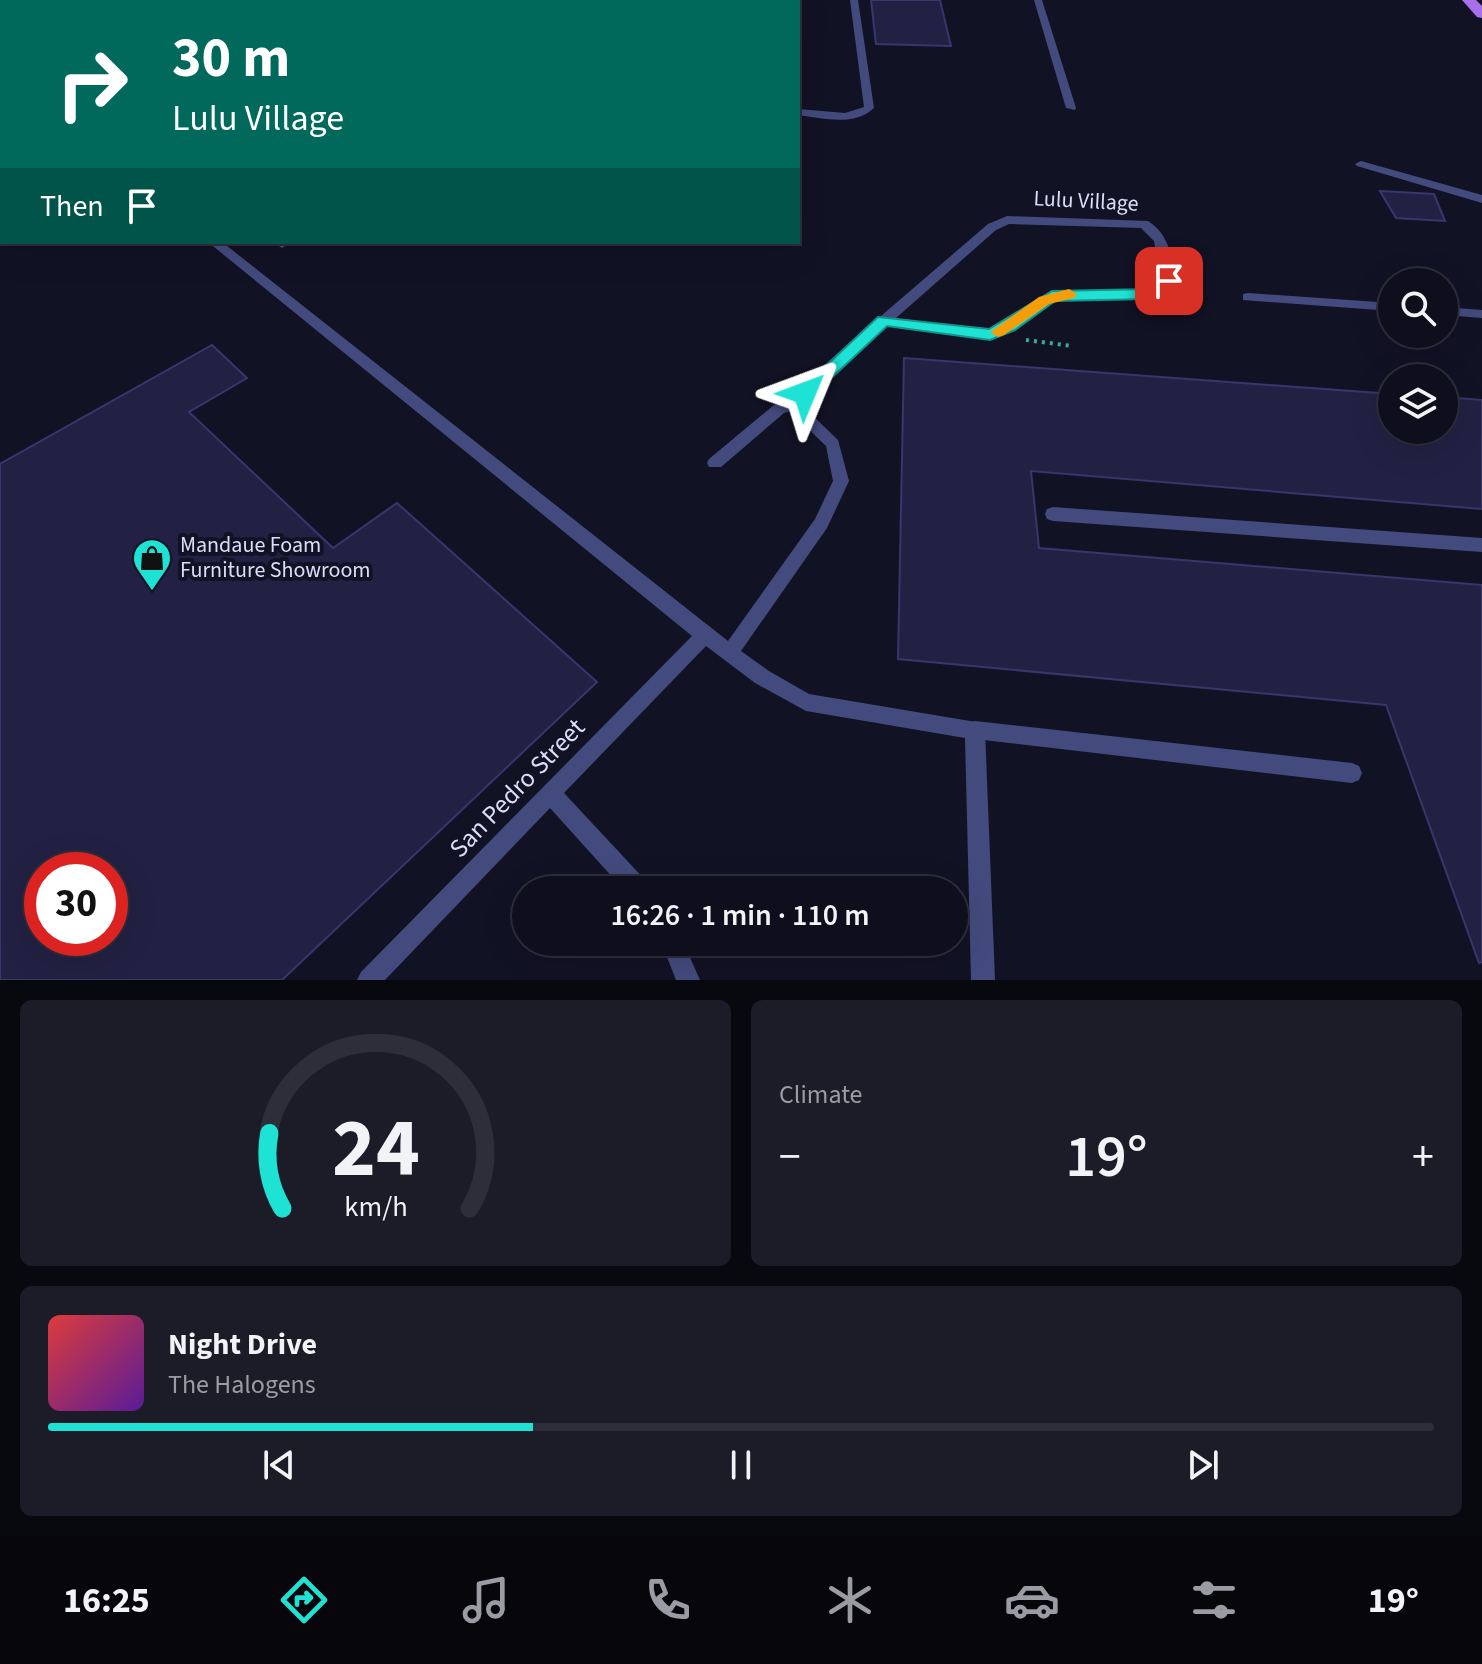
<!DOCTYPE html>
<html lang="en">
<head>
<meta charset="utf-8">
<style>
  :root { --surface:#0e0e1c; --page:#1c1c29; --text:#f1f3f6; --muted:#9b9ca3; --line:#2e2e3b; --accent:#1ee3d4 }
  body { margin:0; font-family:"Source Sans 3",sans-serif; background:var(--page); color:var(--text); height:100vh; display:flex; flex-direction:column; font-size:30px; white-space:nowrap }
  * { box-sizing:border-box; margin:0 }
  p { font-size:26px; color:var(--muted) }
  .icon { flex:none; width:44px; height:44px; fill:none; stroke:currentColor; stroke-width:2; stroke-linecap:round; stroke-linejoin:round }
  .map { position:relative; height:980px; overflow:hidden }
  .panel { display:flex; flex-direction:column; gap:20px; padding:20px; background:#08080f; flex:1 }
  .panel>* { flex:none }
  .top-card { position:absolute; left:0px; top:0px; width:800px; height:244px; box-shadow:0 8px 32px #0002,0 0 0 2px var(--line); background:#00695c; color:#fff; overflow:hidden }
  .buttons { position:absolute; left:1378px; top:268px; display:grid; gap:16px }
  .buttons a { display:grid; place-items:center; width:80px; height:80px; border-radius:50%; background:var(--surface); box-shadow:0 8px 32px #0002,0 0 0 2px var(--line); font-size:40px }
  .speed { position:absolute; left:24px; top:852px; display:flex; gap:16px; font-size:40px; font-weight:700; text-align:center }
  .speed>* { display:grid; place-content:center; width:104px; height:104px; border-radius:50%; background:var(--surface); box-shadow:0 8px 32px #0002,0 0 0 2px var(--line); line-height:1 }
  .speed .limit { border:12px solid #d22; background:#fff; color:#111 }
  .pin { position:absolute; display:grid; place-items:center; width:68px; height:68px; color:#fff; margin:-34px; border-radius:16px; box-shadow:0 4px 12px #0006 }
  .me { position:absolute; width:88px; margin:-44px; rotate:46deg; stroke-linejoin:round; filter:drop-shadow(0 0 6px #0008) }
  .turn { display:flex; align-items:center; gap:28px; height:168px; padding:0 40px; font-size:36px }
  .turn .icon { width:104px; height:104px; stroke-width:2.5 }
  .turn b { display:block; font-size:56px; line-height:68px }
  .then { display:flex; align-items:center; height:76px; padding:0 40px; background:#0003; gap:16px; font-size:30px }
  .big { font-size:60px; font-weight:600; line-height:1.1 }
  .panel .widget { flex:1; display:flex; flex-direction:column; justify-content:center; gap:12px; min-width:0; padding:0 28px; border-radius:12px; background:var(--page) }
  .panel .dial { align-items:center; gap:0 }
  .dial svg { height:208px; overflow:visible; fill:none; stroke:var(--line); stroke-width:7; stroke-linecap:round; text-anchor:middle }
  .dial text { fill:var(--text); stroke:none }
  .song { display:flex; align-items:center; gap:24px }
  .cover { width:96px; height:96px; border-radius:12px; background:linear-gradient(135deg,hsl(0 70% 55%),hsl(270 70% 35%)) }
  .played { height:8px; border-radius:4px; background:linear-gradient(90deg,var(--accent) 35%,var(--line) 35%) }
  .keys { display:flex; justify-content:space-around; direction:ltr }
  .heat { display:flex; justify-content:space-between; align-items:center; font-size:44px; direction:ltr }
  .panel .tiles { flex:1; display:grid; gap:20px; grid-template-columns:1fr 1fr }
  .widget:last-child { grid-column:span 2 }
  .trip { position:absolute; left:512px; top:876px; width:456px; height:80px; border-radius:40px; background:var(--surface); box-shadow:0 8px 32px #0002,0 0 0 2px var(--line); font-weight:600; line-height:80px; text-align:center }
  .tabs { display:flex; height:128px; justify-content:space-around; align-items:center; background:#06060b; color:var(--muted) }
  .tabs .icon { width:56px; height:56px }
  .tabs .active { color:var(--accent) }
  .tabs b { font-size:36px; color:var(--text) }
  .map>svg:first-child { display:block }
  .building { fill:#222143; stroke:#37366d; stroke-width:2; fill-rule:evenodd }
  .lines { fill:none; stroke-linecap:round; stroke-linejoin:round }
  .path { stroke:#3faa91; stroke-width:4; stroke-dasharray:3 5; stroke-linecap:butt }
  .lane { fill:#434b7e; fill-rule:evenodd }
  .street { fill:#434b7e; fill-rule:evenodd }
  .primary { fill:#a86fed; fill-rule:evenodd }
  .route { fill:#1ee3d4; stroke:#14948a; stroke-width:2 }
  .slow { fill:#f59e0b }
  .labels { text-anchor:middle; dominant-baseline:central; stroke-width:8; stroke-linejoin:round; paint-order:stroke }
  .street-label { font-size:22px; fill:#dbddfa; stroke:#121225 }
  .poi-label { font-size:22px; fill:#dbddfa; stroke:#121225; text-anchor:start }
  .near-street-label { font-size:26px; fill:#dbddfa; stroke:#121225 }
</style>
</head>
<body>
<div class="map">
<svg width="1482" height="980" viewBox="0 0 1482 980">
  <rect width="100%" height="100%" fill="#121225"/>
  <g class="building">
    <path d="M 871,0 L 940,0 L 951,46 L 876,44 Z"/>
    <path d="M 1380,191 L 1434,194 L 1445,221 L 1396,218 Z"/>
    <path d="M 212,345 L 247,378 L 189,412 L 333,548 L 397,503 L 597,682 L 282,980 L 0,980 L 0,464 ZM 42,870 L 110,870 L 110,938 L 42,938 Z"/>
    <path d="M 904,358 L 1392,394 L 1392,430 L 1444,430 L 1444,397 L 1482,400 L 1482,509 L 1031,471 L 1039,548 L 1482,585 L 1482,962 L 1479,963 L 1386,705 L 898,659 Z"/>
  </g>
  <g class="lines">
    <path class="path" d="M 1026,340 L 1072,346"/>
    <g class="lane">
      <path d="M 584,0 L 596,0 L 598,2 L 585,2 Z"/>
      <path d="M 699,0 L 709,0 L 711,2 L 700,2 Z"/>
      <path d="M 850,0 L 858,0 L 874,108 C 854,127 823,118 798,115 L 798,109 L 845,113 L 864,107 Z"/>
      <path d="M 1034,0 L 1042,0 L 1076,108 L 1075,110 L 1066,108 Z"/>
      <path d="M 1361,161 L 1482,195 L 1482,203 L 1357,166 L 1355,164 Z"/>
      <path d="M 273,242 L 287,242 L 288,244 L 282,248 Z"/>
      <path d="M 1248,293 L 1392,303 L 1392,311 L 1243,300 L 1243,294 Z"/>
      <path d="M 1444,307 L 1482,310 L 1482,318 L 1444,315 Z"/>
      <path d="M 1053,507 L 1482,538 L 1482,552 L 1053,521 L 1047,519 L 1045,514 L 1047,509 Z"/>
      <path d="M 975,721 L 1352,763 L 1359,766 L 1362,773 L 1359,780 L 1352,783 L 975,739 L 968,737 L 965,730 L 968,723 Z"/>
    </g>
    <g class="street">
      <path d="M 1007,216 L 1148,221 C 1170,235 1172,258 1176,281 L 1168,293 L 1149,298 L 1055,300 L 1015,330 L 990,340 L 887,326 L 820,385 L 807,404 L 811,414 L 838,440 L 849,481 L 827,528 L 741,651 L 769,671 L 809,694 L 982,723 L 985,730 L 995,980 L 971,980 L 965,738 L 806,711 L 755,683 L 706,646 L 564,793 L 647,882 L 650,890 L 624,890 L 550,808 L 385,980 L 357,980 L 361,972 L 692,636 L 208,242 L 222,242 L 728,641 L 815,519 L 833,481 L 826,446 L 800,421 L 795,410 L 784,413 L 721,467 L 709,467 L 707,463 L 709,459 L 774,405 L 794,400 L 810,377 L 988,224 ZM 1009,224 L 1141,228 L 1154,241 L 1162,281 L 1158,287 L 1149,290 L 1052,292 L 1005,324 L 989,330 L 896,318 L 996,230 Z"/>
      <path d="M 661,942 L 683,942 L 700,980 L 676,980 Z"/>
    </g>
    <g class="primary">
      <path d="M 1462,0 L 1476,0 L 1482,6 L 1482,18 L 1477,17 Z"/>
      <path d="M 0,174 L 2,174 L 0,185 Z"/>
    </g>
  </g>
  <path class="route" d="M 1169,277 L 1177,281 L 1169,294 L 1149,299 L 1055,301 L 1015,330 L 990,340 L 887,326 L 811,397 L 805,399 L 797,393 L 878,317 L 989,329 L 1052,291 L 1149,289 L 1158,287 L 1164,278 Z"/>
  <path class="slow" d="M 1069,289 L 1077,294 L 1074,298 L 1049,304 L 1004,335 L 998,337 L 990,332 L 1039,297 Z"/>
  <defs>
    <g id="shop-pin" transform="scale(2)"><path d="M0 17L-7.5 6A9.5 9.5 0 1 1 7.5 6Z" fill="#1ee3d4" stroke="#121225"/><path d="M-5-2.5h2.3a2.7 3.5 0 0 1 5.4 0H5L5.5 6h-11ZM-1.5-2.5h3a1.5 2.3 0 0 0-3 0Z" fill="#111"/></g>
  </defs>
  <g fill-rule="evenodd">
    <use href="#shop-pin" x="152" y="558"/>
  </g>
  <g class="labels">
    <g class="street-label">
      <text transform="translate(1086 201) rotate(3)">Lulu Village</text>
    </g>
    <g class="poi-label">
      <text x="180" y="545">Mandaue Foam<tspan x="180" dy="25">Furniture Showroom</tspan></text>
    </g>
    <g class="near-street-label">
      <text transform="translate(517 788) rotate(-46)">San Pedro Street</text>
    </g>
  </g>
</svg>
<div class="buttons">
<a><svg class="icon" aria-label="search" viewBox="0 0 24 24"><circle cx="10" cy="10" r="6"/><path d="M15 15l6 6"/></svg></a>
<a><svg class="icon" aria-label="layers" viewBox="0 0 24 24"><path d="M12 4l9 5-9 5-9-5zM3 14l9 5 9-5"/></svg></a>
</div>
<div class="speed"><div class="limit">30</div></div>
<div class="pin" style="left:1169px;top:281px;background:#d93025"><svg class="icon" aria-label="arrive" viewBox="0 0 24 24"><path d="M6 21V4h12l-3 4 3 4H6"/></svg></div>
<svg class="me" style="left:805px;top:393px" viewBox="-20 -20 40 40"><path d="M0-17L14 15 0 8-14 15z" fill="#1ee3d4" stroke="#fff" stroke-width="4"/></svg>
<div class="trip">16:26 · 1 min · 110 m</div>
<div class="top-card">
<div class="turn"><svg class="icon" aria-label="right" viewBox="0 0 24 24"><path d="M7 20v-9h11M14 6l5 5-5 5"/></svg><div><b>30 m</b>Lulu Village</div></div>
<div class="then">Then<svg class="icon" aria-label="arrive" viewBox="0 0 24 24"><path d="M6 21V4h12l-3 4 3 4H6"/></svg></div>
</div>
</div>
<section class="panel">
<div class="tiles">
<div class="widget dial"><svg viewBox="0 0 100 80">
<path d="M14 69A42 42 0 1 1 86 69"/>
<path d="M14 69A42 42 0 0 1 9 40" stroke="#1ee3d4"/>
<text x="50" y="56" font-size="32" font-weight="700">24</text>
<text x="50" y="72" font-size="11">km/h</text>
</svg></div>
<div class="widget"><p>Climate</p>
<div class="heat"><a>−</a><b class="big">19°</b><a>+</a></div>
</div>
<div class="widget">
<div class="song"><i class="cover"></i><div><b>Night Drive</b><p>The Halogens</p></div></div>
<div class="played"></div>
<div class="keys"><svg class="icon" aria-label="previous" viewBox="0 0 24 24"><path d="M18 5L8 12l10 7zM5 5v14"/></svg><svg class="icon" aria-label="pause" viewBox="0 0 24 24"><path d="M8 5v14M16 5v14"/></svg><svg class="icon" aria-label="next" viewBox="0 0 24 24"><path d="M6 5l10 7-10 7zM19 5v14"/></svg></div>
</div>
</div>
</section>
<nav class="tabs">
<b>16:25</b>
<svg class="icon active" aria-label="directions" viewBox="0 0 24 24"><path d="M12 3l9 9-9 9-9-9zM9 14v-3h6M13 9l2 2-2 2"/></svg>
<svg class="icon" aria-label="music" viewBox="0 0 24 24"><path d="M9 18V5l10-2v13"/><circle cx="6" cy="18" r="3"/><circle cx="16" cy="16" r="3"/></svg>
<svg class="icon" aria-label="phone" viewBox="0 0 24 24"><path d="M5 4h4l2 5-3 2q2 4 5 5l2-3 5 2v4C11 20 4 13 5 4z"/></svg>
<svg class="icon" aria-label="climate" viewBox="0 0 24 24"><path d="M12 3v18M4 7l16 10M4 17L20 7"/></svg>
<svg class="icon" aria-label="car" viewBox="0 0 24 24"><path d="M5 17H2v-5l4-1 3-4h7l3 4 3 1v5h-3M9 17h6M6 11h13"/><circle cx="7" cy="17" r="2"/><circle cx="17" cy="17" r="2"/></svg>
<svg class="icon" aria-label="filters" viewBox="0 0 24 24"><path d="M4 7h16M4 17h16"/><circle cx="9" cy="7" r="2"/><circle cx="15" cy="17" r="2"/></svg>
<b>19°</b>
</nav>
</body>
</html>
